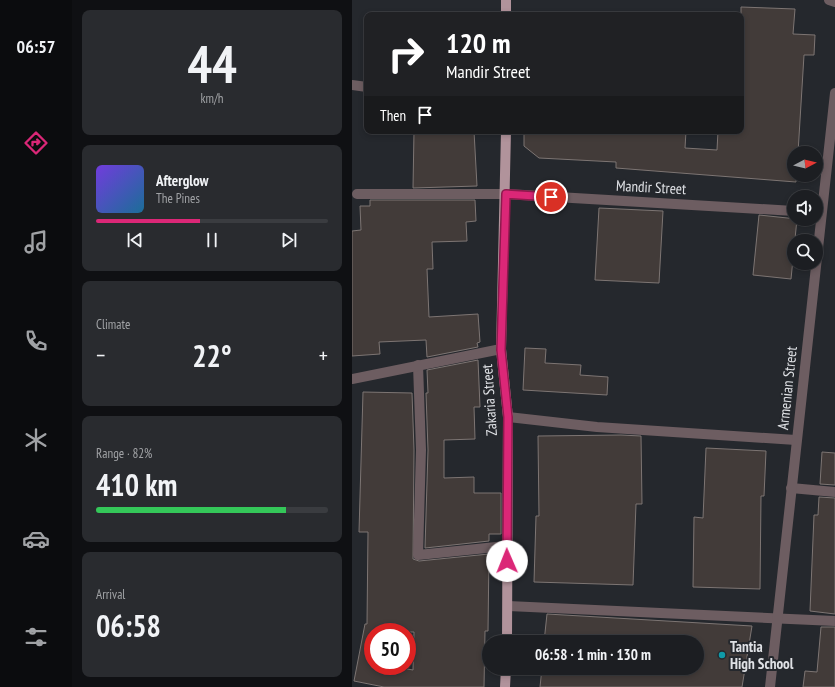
<!DOCTYPE html>
<html lang="en">
<head>
<meta charset="utf-8">
<style>
  :root { --surface:#1c1e22; --page:#292b2f; --text:#f1f3f6; --muted:#a0a2a5; --line:#3a3c40; --accent:#db2777 }
  body { margin:0; font-family:"PT Sans Narrow",sans-serif; background:var(--page); color:var(--text); height:100vh; display:flex; flex-direction:column; font-size:15px; white-space:nowrap }
  * { box-sizing:border-box; margin:0 }
  p { font-size:13px; color:var(--muted) }
  .icon { flex:none; width:22px; height:22px; fill:none; stroke:currentColor; stroke-width:2; stroke-linecap:round; stroke-linejoin:round }
  .map { position:relative; flex:1; overflow:hidden }
  .side { display:flex; flex-direction:column; gap:10px; padding:10px; background:#0f1013; width:280px }
  .side>* { flex:none }
  .guide { position:absolute; left:12px; top:12px; width:380px; height:122px; border-radius:8px; box-shadow:0 2px 6px #0003,0 0 0 1px var(--line); background:#202124; color:#fff; overflow:hidden }
  .needle { width:26px; rotate:83deg }
  .tools { position:absolute; left:435px; top:146px; display:grid; gap:8px }
  .tools a { display:grid; place-items:center; width:36px; height:36px; border-radius:50%; background:var(--surface); box-shadow:0 2px 6px #0003,0 0 0 1px var(--line); font-size:20px }
  .speed { position:absolute; left:12px; top:623px; display:flex; gap:8px; font-size:20px; font-weight:700; text-align:center }
  .speed>* { display:grid; place-content:center; width:52px; height:52px; border-radius:50%; background:var(--surface); box-shadow:0 2px 6px #0003,0 0 0 1px var(--line); line-height:1 }
  .speed .limit { border:6px solid #d22; background:#fff; color:#111 }
  .pin { position:absolute; display:grid; place-items:center; width:34px; height:34px; color:#fff; margin:-17px; border:2px solid #fff; border-radius:50%; box-shadow:0 1px 4px #0007 }
  .me { position:absolute; width:44px; margin:-22px; rotate:359deg; stroke-linejoin:round; filter:drop-shadow(0 0 3px #0008) }
  .turn { display:flex; align-items:center; gap:14px; height:84px; padding:0 16px; font-size:18px }
  .turn .icon { width:52px; height:52px; stroke-width:2.5 }
  .turn b { display:block; font-size:28px; line-height:34px }
  .then { display:flex; align-items:center; height:38px; padding:0 16px; background:#0003; gap:8px; font-size:15px }
  .big { font-size:30px; font-weight:700; line-height:1.1 }
  .side .widget { flex:1; display:flex; flex-direction:column; justify-content:center; gap:6px; min-width:0; padding:0 14px; border-radius:8px; background:var(--page) }
  .side .dial { align-items:center; gap:0 }
  .dial b { font-size:52px; line-height:1 }
  .song { display:flex; align-items:center; gap:12px }
  .cover { width:48px; height:48px; border-radius:6px; background:linear-gradient(135deg,hsl(260 70% 55%),hsl(200 70% 35%)) }
  .played { height:4px; border-radius:2px; background:linear-gradient(90deg,var(--accent) 45%,var(--line) 45%) }
  .keys { display:flex; justify-content:space-around; direction:ltr }
  .heat { display:flex; justify-content:space-between; align-items:center; font-size:22px; direction:ltr }
  .charge { height:6px; border-radius:3px; background:linear-gradient(90deg,#34c759 82%,var(--line) 0) }
  .trip { position:absolute; left:130px; top:635px; width:222px; height:40px; border-radius:20px; background:var(--surface); box-shadow:0 2px 6px #0003,0 0 0 1px var(--line); font-weight:700; line-height:40px; text-align:center }
  main { display:flex; flex:1; min-height:0 }
  .dock { display:flex; flex-direction:column; width:72px; justify-content:space-around; align-items:center; background:#0b0c0e; color:var(--muted) }
  .dock .icon { width:28px; height:28px }
  .dock .on { color:var(--accent) }
  .dock b { font-size:18px; color:var(--text) }
  .map>svg:first-child { display:block }
  .building { fill:#423b39; stroke:#7d7573; fill-rule:evenodd }
  .lines { fill:none; stroke-linecap:round; stroke-linejoin:round }
  .minor { stroke:#6d5d61; stroke-width:10 }
  .major { stroke:#b1939b; stroke-width:10 }
  .route-casing { stroke:#8e194d; stroke-width:10 }
  .route { stroke:#db2777; stroke-width:7 }
  .culture-dot { fill:#0f9aa8; stroke:#25282d; stroke-width:1.5 }
  .labels { text-anchor:middle; dominant-baseline:central; stroke-width:4; stroke-linejoin:round; paint-order:stroke }
  .street-label { font-size:15px; fill:#dfe1e5; stroke:#25282d }
  .poi-label { font-size:15px; font-weight:bold; fill:#dfe1e5; stroke:#25282d; text-anchor:start }
</style>
</head>
<body>
<main>
<nav class="dock">
<b>06:57</b>
<svg class="icon on" aria-label="directions" viewBox="0 0 24 24"><path d="M12 3l9 9-9 9-9-9zM9 14v-3h6M13 9l2 2-2 2"/></svg>
<svg class="icon" aria-label="music" viewBox="0 0 24 24"><path d="M9 18V5l10-2v13"/><circle cx="6" cy="18" r="3"/><circle cx="16" cy="16" r="3"/></svg>
<svg class="icon" aria-label="phone" viewBox="0 0 24 24"><path d="M5 4h4l2 5-3 2q2 4 5 5l2-3 5 2v4C11 20 4 13 5 4z"/></svg>
<svg class="icon" aria-label="climate" viewBox="0 0 24 24"><path d="M12 3v18M4 7l16 10M4 17L20 7"/></svg>
<svg class="icon" aria-label="car" viewBox="0 0 24 24"><path d="M5 17H2v-5l4-1 3-4h7l3 4 3 1v5h-3M9 17h6M6 11h13"/><circle cx="7" cy="17" r="2"/><circle cx="17" cy="17" r="2"/></svg>
<svg class="icon" aria-label="filters" viewBox="0 0 24 24"><path d="M4 7h16M4 17h16"/><circle cx="9" cy="7" r="2"/><circle cx="15" cy="17" r="2"/></svg>
</nav>
<section class="side">
<div class="widget dial"><b>44</b><p>km/h</p></div>
<div class="widget">
<div class="song"><i class="cover"></i><div><b>Afterglow</b><p>The Pines</p></div></div>
<div class="played"></div>
<div class="keys"><svg class="icon" aria-label="previous" viewBox="0 0 24 24"><path d="M18 5L8 12l10 7zM5 5v14"/></svg><svg class="icon" aria-label="pause" viewBox="0 0 24 24"><path d="M8 5v14M16 5v14"/></svg><svg class="icon" aria-label="next" viewBox="0 0 24 24"><path d="M6 5l10 7-10 7zM19 5v14"/></svg></div>
</div>
<div class="widget"><p>Climate</p>
<div class="heat"><a>−</a><b class="big">22°</b><a>+</a></div>
</div>
<div class="widget"><p>Range · 82%</p><b class="big">410 km</b><div class="charge"></div></div>
<div class="widget"><p>Arrival</p><b class="big">06:58</b></div>
</section>
<div class="map">
<svg width="483" height="687" viewBox="0 0 483 687">
  <rect width="100%" height="100%" fill="#25282d"/>
  <g class="building">
    <path d="M 389,7 L 443,9 L 441,34 L 463,35 L 462,55 L 452,55 L 446,153 L 442,153 L 442,175 L 444,175 L 444,182 L 264,168 L 264,162 L 187,158 L 172,146 L 172,131 L 334,131 L 333,148 L 365,150 L 366,131 L 389,131 Z"/>
    <path d="M 62,131 L 122,131 L 125,186 L 61,188 Z"/>
    <path d="M 18,200 L 123,200 L 124,221 L 114,222 L 115,241 L 80,242 L 81,269 L 75,269 L 77,317 L 126,314 L 128,342 L 125,343 L 126,347 L 75,357 L 74,340 L 27,342 L 28,354 L 0,356 L 0,231 L 9,230 L 8,206 L 18,206 Z"/>
    <path d="M 247,208 L 311,211 L 307,283 L 243,280 Z"/>
    <path d="M 407,215 L 445,219 L 439,279 L 401,275 Z"/>
    <path d="M 173,348 L 194,349 L 193,363 L 229,365 L 228,375 L 256,377 L 255,395 L 171,390 Z"/>
    <path d="M 126,360 L 128,407 L 122,407 L 123,439 L 92,440 L 92,478 L 122,477 L 122,493 L 149,493 L 149,534 L 137,534 L 137,541 L 73,548 L 76,450 L 74,393 L 76,393 L 75,370 Z"/>
    <path d="M 11,392 L 60,393 L 62,450 L 61,559 L 67,561 L 137,554 L 136,631 L 133,631 L 132,687 L 32,687 L 2,681 L 13,624 L 15,624 L 16,532 L 7,532 ZM 21,632 L 62,632 L 61,670 L 38,666 L 21,666 Z"/>
    <path d="M 269,435 L 289,436 L 290,504 L 284,504 L 281,585 L 182,582 L 184,516 L 187,516 L 186,436 Z"/>
    <path d="M 354,448 L 414,451 L 412,496 L 409,496 L 408,589 L 341,587 L 342,517 L 351,518 Z"/>
    <path d="M 470,452 L 483,453 L 483,485 L 468,484 Z"/>
    <path d="M 467,497 L 483,498 L 483,614 L 458,611 L 462,515 L 466,515 Z"/>
    <path d="M 195,614 L 400,626 L 390,687 L 188,687 L 190,668 L 345,668 L 345,642 L 192,642 Z"/>
    <path d="M 469,627 L 483,627 L 483,687 L 451,687 L 453,671 L 465,672 Z"/>
  </g>
  <g class="lines">
    <g class="minor">
      <path d="M 477,0 L 483,2"/>
      <path d="M 0,85 L 15,87"/>
      <path d="M 5,194 L 154,194 L 442,211"/>
      <path d="M 66,365 L 69,450 L 66,555 L 154,546"/>
      <path d="M 0,379 L 149,349"/>
      <path d="M 156,417 L 245,427 L 444,440"/>
      <path d="M 439,488 L 483,492"/>
      <path d="M 156,606 L 483,621"/>
      <path d="M 418,687 L 483,93"/>
    </g>
    <g class="major">
      <path d="M 154,0 L 154,15"/>
      <path d="M 154,131 L 149,349 L 156,417 L 155,642"/>
      <path d="M 153,687 L 154,668"/>
    </g>
  </g>
  <g class="lines">
    <g class="route-casing">
      <path id="route" d="M 155,561 L 156,417 L 149,350 L 154,194 L 199,197"/>
    </g>
    <use href="#route" class="route"/>
  </g>
  <circle class="culture-dot" cx="370" cy="655" r="4"/>
  <g class="labels">
    <g class="street-label">
      <text transform="translate(299 187) rotate(3)">Mandir Street</text>
      <text transform="translate(435 388) rotate(-84)">Armenian Street</text>
      <text transform="translate(137 400) rotate(-94)">Zakaria Street</text>
    </g>
    <g class="poi-label">
      <text x="378" y="646">Tantia<tspan x="378" dy="17">High School</tspan></text>
    </g>
  </g>
</svg>
<div class="tools">
<a><svg class="needle" viewBox="-14 -14 28 28"><path d="M0-13l5 13h-10z" fill="#e53935"/><path d="M0 13l5-13h-10z" fill="#a0a2a5"/></svg></a>
<a><svg class="icon" aria-label="sound" viewBox="0 0 24 24"><path d="M4 9h4l5-4v14l-5-4H4zM17 9q2 3 0 6"/></svg></a>
<a><svg class="icon" aria-label="search" viewBox="0 0 24 24"><circle cx="10" cy="10" r="6"/><path d="M15 15l6 6"/></svg></a>
</div>
<div class="speed"><div class="limit">50</div></div>
<div class="pin" style="left:199px;top:197px;background:#d93025"><svg class="icon" aria-label="arrive" viewBox="0 0 24 24"><path d="M6 21V4h12l-3 4 3 4H6"/></svg></div>
<svg class="me" style="left:155px;top:561px" viewBox="-20 -20 40 40"><circle r="19" fill="#fff"/><path d="M0-13L10 11 0 6-10 11z" fill="#db2777"/></svg>
<div class="trip">06:58 · 1 min · 130 m</div>
<div class="guide">
<div class="turn"><svg class="icon" aria-label="right" viewBox="0 0 24 24"><path d="M7 20v-9h11M14 6l5 5-5 5"/></svg><div><b>120 m</b>Mandir Street</div></div>
<div class="then">Then<svg class="icon" aria-label="arrive" viewBox="0 0 24 24"><path d="M6 21V4h12l-3 4 3 4H6"/></svg></div>
</div>
</div>
</main>
</body>
</html>
